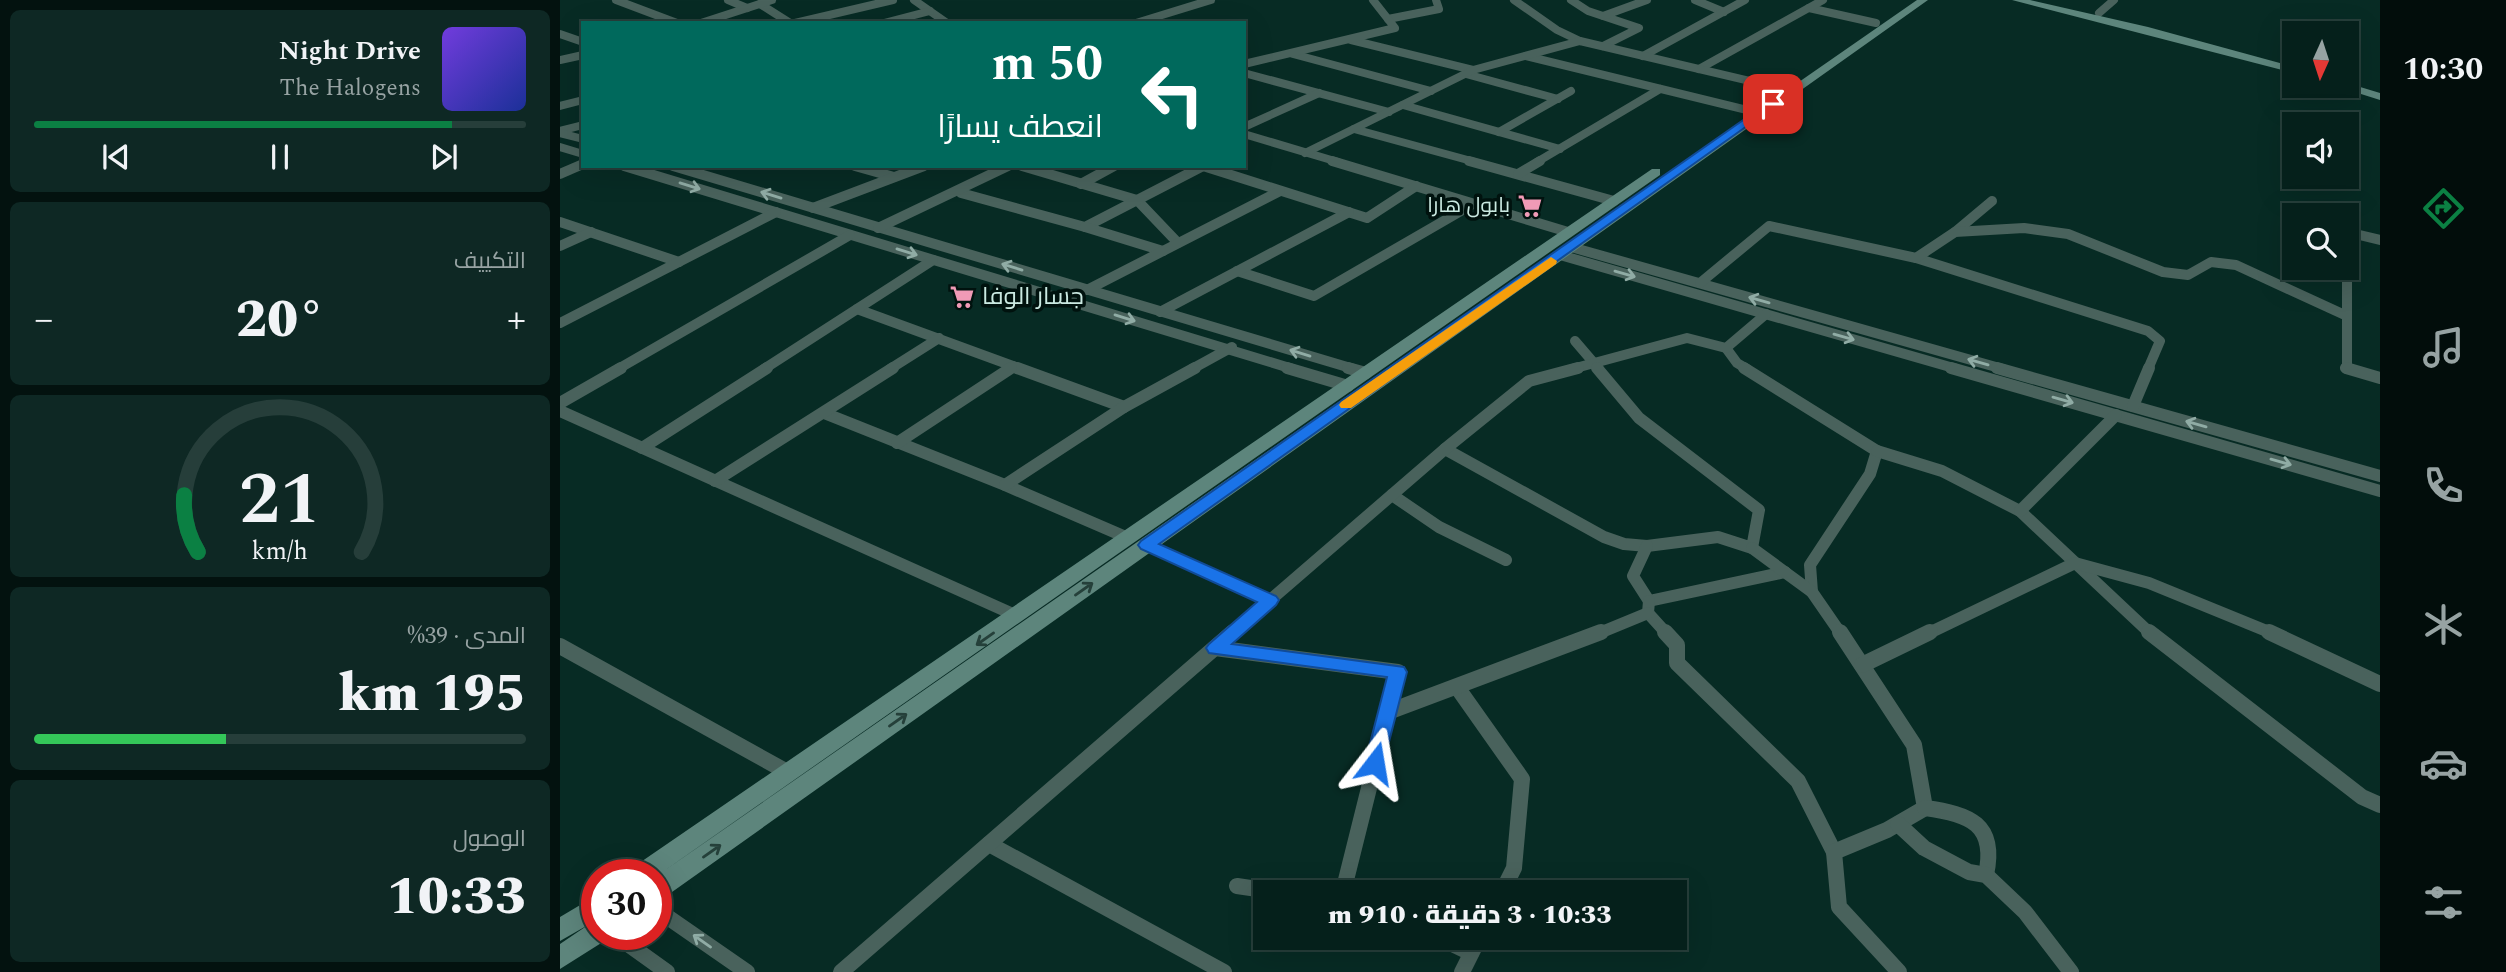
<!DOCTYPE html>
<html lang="ar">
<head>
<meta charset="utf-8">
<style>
  :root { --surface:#05201b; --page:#0e2824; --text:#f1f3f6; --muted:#97a3a3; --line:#263e3a; --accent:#0b8043 }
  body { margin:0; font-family:Spectral,Cairo,serif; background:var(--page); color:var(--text); direction:rtl; height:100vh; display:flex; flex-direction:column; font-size:26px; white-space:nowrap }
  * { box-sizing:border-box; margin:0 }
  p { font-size:23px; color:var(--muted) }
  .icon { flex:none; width:38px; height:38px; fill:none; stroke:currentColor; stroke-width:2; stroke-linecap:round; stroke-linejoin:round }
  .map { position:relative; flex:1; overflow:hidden; direction:ltr }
  .sheet { display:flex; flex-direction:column; gap:10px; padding:10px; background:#03120f; width:560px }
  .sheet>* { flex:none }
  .banner { position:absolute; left:21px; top:21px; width:665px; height:147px; border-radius:0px; box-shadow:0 7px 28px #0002,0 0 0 2px var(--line); direction:rtl; background:#00695c; color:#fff; overflow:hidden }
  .needle { width:46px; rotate:183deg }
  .buttons { position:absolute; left:1722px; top:21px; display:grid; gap:14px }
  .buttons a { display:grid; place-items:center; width:77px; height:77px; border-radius:0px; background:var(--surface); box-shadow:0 7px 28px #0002,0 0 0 2px var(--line); font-size:35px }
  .speed { position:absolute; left:21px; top:859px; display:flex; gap:14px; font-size:35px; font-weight:700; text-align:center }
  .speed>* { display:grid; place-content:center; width:91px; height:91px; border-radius:50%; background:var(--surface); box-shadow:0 7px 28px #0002,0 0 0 2px var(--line); line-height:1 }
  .speed .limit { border:10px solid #d22; background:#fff; color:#111 }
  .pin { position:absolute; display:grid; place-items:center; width:60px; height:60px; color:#fff; margin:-30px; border-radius:14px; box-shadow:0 4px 10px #0006 }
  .me { position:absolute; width:77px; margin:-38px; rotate:14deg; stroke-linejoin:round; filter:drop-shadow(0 0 5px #0008) }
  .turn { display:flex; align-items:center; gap:24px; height:147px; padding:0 28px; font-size:32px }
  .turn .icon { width:91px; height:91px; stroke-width:2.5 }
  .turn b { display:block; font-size:49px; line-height:60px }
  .big { font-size:52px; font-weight:800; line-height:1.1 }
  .sheet .widget { flex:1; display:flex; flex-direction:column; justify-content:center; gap:10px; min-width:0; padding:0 24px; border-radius:10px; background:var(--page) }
  .sheet .dial { align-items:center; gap:0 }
  .dial svg { height:182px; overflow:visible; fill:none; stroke:var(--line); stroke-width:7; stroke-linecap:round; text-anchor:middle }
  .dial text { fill:var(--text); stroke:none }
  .song { display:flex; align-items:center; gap:21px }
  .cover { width:84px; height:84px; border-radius:10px; background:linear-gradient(135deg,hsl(260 70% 55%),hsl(230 70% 35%)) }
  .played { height:7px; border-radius:4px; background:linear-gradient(90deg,var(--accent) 85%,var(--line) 85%) }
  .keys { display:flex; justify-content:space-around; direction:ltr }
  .heat { display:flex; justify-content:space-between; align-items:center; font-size:38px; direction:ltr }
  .charge { height:10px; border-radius:5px; background:linear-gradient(90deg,#34c759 39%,var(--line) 0) }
  .trip { position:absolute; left:693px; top:880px; width:434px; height:70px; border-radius:0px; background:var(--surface); box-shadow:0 7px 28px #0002,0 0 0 2px var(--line); font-weight:800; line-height:70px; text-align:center; direction:rtl }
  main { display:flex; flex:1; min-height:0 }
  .tab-bar { display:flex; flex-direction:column; width:126px; justify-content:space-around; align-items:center; background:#020d0b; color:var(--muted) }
  .tab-bar .icon { width:49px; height:49px }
  .tab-bar .active { color:var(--accent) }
  .tab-bar b { font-size:32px; color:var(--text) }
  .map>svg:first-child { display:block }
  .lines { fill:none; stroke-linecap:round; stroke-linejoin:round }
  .street-far3 { stroke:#49625c; stroke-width:8 }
  .street-far2 { stroke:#49625c; stroke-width:10 }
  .street-far1 { stroke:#49625c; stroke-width:12 }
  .street { stroke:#49625c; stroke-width:16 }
  .secondary { fill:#5d857c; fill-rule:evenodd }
  .oneway { stroke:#90aca5 }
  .oneway2 { stroke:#25403a }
  .route { fill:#1a73e8; stroke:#114b97; stroke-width:2 }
  .slow { fill:#f59e0b }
  .labels { text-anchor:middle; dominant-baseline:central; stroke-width:7; stroke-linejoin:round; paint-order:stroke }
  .far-poi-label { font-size:21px; fill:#cae9e1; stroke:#00120e; text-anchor:end }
  .poi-label { font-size:24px; fill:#cae9e1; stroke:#00120e; text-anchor:start }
</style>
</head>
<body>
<main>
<nav class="tab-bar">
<b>10:30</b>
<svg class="icon active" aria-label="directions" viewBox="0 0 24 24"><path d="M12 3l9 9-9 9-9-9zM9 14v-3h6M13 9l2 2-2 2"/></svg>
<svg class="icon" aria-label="music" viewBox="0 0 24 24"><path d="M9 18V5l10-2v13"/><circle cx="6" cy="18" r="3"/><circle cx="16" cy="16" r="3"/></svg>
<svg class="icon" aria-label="phone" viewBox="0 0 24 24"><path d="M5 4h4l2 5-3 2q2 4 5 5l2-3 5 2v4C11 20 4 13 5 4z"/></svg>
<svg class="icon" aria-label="climate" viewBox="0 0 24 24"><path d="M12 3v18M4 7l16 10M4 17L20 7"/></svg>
<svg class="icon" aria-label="car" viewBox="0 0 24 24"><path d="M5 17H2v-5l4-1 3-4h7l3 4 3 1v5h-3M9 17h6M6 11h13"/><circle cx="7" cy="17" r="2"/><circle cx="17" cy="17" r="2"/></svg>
<svg class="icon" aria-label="filters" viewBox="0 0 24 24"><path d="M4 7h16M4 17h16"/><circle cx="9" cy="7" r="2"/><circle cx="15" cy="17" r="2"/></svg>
</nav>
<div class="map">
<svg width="1820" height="972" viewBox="0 0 1820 972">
  <rect width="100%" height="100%" fill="#072b24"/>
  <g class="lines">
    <g class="street-far3">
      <path d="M 56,0 L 117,23"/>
      <path d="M 168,0 L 187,8"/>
      <path d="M 354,0 L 387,23"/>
      <path d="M 954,0 L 997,30 L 1020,41"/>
      <path d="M 1011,0 L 1028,11 L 1079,28 L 1043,46"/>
      <path d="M 1135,0 L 1164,12"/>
      <path d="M 200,4 L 230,23"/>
      <path d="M 1249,8 L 1316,23"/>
      <path d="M 1539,13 L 1554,0"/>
      <path d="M 1043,16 L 1087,0"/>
      <path d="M 828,19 L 879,9 L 876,0"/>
      <path d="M 141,23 L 212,0"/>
      <path d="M 235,23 L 333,0"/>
      <path d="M 324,23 L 370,11"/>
      <path d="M 576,23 L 651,0"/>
      <path d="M 0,34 L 23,42"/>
      <path d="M 791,40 L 913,70"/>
      <path d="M 733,54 L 871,91"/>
      <path d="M 966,56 L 1187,110"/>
      <path d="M 1083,56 L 1185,0"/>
      <path d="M 0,60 L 23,55"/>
      <path d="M 684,64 L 835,28 L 813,0"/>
      <path d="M 1139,69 L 1263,0"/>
      <path d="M 684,73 L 829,112"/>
      <path d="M 906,74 L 998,99"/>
      <path d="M 843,105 L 1000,149"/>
      <path d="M 0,106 L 23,100"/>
      <path d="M 684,127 L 759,93"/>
      <path d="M 794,129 L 915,162"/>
      <path d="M 0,131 L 23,125"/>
      <path d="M 939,132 L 1011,91"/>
      <path d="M 0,133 L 23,139"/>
      <path d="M 684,134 L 778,162"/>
      <path d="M 0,147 L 23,154"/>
      <path d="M 745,153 L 913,70 L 1020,41 L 1220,88"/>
      <path d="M 977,162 L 1100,89"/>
    </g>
    <g class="street-far2">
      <path d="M 772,161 L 1008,232"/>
      <path d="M 909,161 L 1054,201"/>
      <path d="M 64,166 L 733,369"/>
      <path d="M 113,166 L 794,369"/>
      <path d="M 295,166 L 334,177"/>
      <path d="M 462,166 L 577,200 L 618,243"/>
      <path d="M 643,166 L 807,218 L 856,186"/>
      <path d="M 0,174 L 23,164"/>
      <path d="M 958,174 L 980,161"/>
      <path d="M 521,184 L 554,166"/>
      <path d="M 401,193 L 525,227 L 643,166"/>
      <path d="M 253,208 L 364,166"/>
      <path d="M 0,222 L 119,262"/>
      <path d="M 525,227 L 603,251"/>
      <path d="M 318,228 L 448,166"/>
      <path d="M 1395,232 L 1432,201"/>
      <path d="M 0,246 L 31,232"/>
      <path d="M 1011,247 L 1443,369"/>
      <path d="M 1000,255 L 1397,369"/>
      <path d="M 1356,258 L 1588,331 L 1600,341 L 1588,369"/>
      <path d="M 677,271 L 754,296 L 913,204"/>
      <path d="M 1140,283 L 1209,226 L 1356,258 L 1395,232 L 1464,228 L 1508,234 L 1603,272 L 1628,275 L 1651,262 L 1676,265 L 1787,316"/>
      <path d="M 527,290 L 720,191"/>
      <path d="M 297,309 L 461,369"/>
      <path d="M 600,312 L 789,212"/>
      <path d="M 0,323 L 216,212"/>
      <path d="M 1015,341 L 1039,369"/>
      <path d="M 1166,348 L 1177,363 L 1187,369"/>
      <path d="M 58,369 L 290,235"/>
      <path d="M 204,369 L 373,260"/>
      <path d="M 330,369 L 379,338"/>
      <path d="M 448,369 L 453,366"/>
      <path d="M 632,369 L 672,347"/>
      <path d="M 1012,369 L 1127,338 L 1166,348 L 1206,314"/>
      <path d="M 1787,369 L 1787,232 L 1820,240"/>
    </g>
    <g class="street-far1">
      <path d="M 457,368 L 564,407"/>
      <path d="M 727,368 L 788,386"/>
      <path d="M 788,368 L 806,373"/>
      <path d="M 1184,368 L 1317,451 L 1310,474 L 1250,565 L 1252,592"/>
      <path d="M 1391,368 L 1820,491"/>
      <path d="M 1437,368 L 1820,476"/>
      <path d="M 1786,368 L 1820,378"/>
      <path d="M 0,403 L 61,368"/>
      <path d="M 1573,406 L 1589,368"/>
      <path d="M 0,411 L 457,616"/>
      <path d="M 264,413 L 445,485 L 568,538"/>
      <path d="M 337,443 L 451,368"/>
      <path d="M 82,448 L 207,368"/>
      <path d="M 885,449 L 1044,537 L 1064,544 L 1087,546 L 1158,537 L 1192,548 L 1199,510 L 1079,418 L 1037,368"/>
      <path d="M 1317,451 L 1382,471 L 1460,511 L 1591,634"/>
      <path d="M 155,481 L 333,368"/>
      <path d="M 445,485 L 564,407 L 635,368"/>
      <path d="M 832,495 L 879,527 L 946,560"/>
      <path d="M 1460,511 L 1556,415"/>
      <path d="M 587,545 L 710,600"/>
      <path d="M 1087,546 L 1073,576 L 1089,601 L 1225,572"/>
      <path d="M 1192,548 L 1252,592 L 1281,634"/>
      <path d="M 1089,601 L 1088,613 L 1107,634"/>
      <path d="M 671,634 L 885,449 L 969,381 L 1018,368"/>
      <path d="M 1037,634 L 1088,613"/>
      <path d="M 1367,634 L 1515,563 L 1589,583 L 1714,634"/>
    </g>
    <g class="street">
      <path d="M 1105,632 L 1117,645 L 1117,663 L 1238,781 L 1274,852"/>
      <path d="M 1280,632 L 1354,745 L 1365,808 L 1327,830 L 1274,852 L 1279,907 L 1339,972"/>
      <path d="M 1589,632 L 1802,797 L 1820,805"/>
      <path d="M 1709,632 L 1820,684"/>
      <path d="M 0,646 L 229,773"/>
      <path d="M 655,648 L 838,672 L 783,892"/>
      <path d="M 1302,665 L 1370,632"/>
      <path d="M 897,687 L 962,779 L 954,868 L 942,892"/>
      <path d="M 828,712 L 1041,632"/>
      <path d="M 1365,808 C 1410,814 1437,824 1426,875"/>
      <path d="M 1338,824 L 1364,848 L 1409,872 L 1426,875 L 1465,912 L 1511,972"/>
      <path d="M 429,844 L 664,972"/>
      <path d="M 677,886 L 718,892"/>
      <path d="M 96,909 L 187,972"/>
      <path d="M 54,934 L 107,972"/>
      <path d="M 880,938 L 911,953"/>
      <path d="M 281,972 L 673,632"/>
      <path d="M 902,972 L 919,938"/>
    </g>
    <g class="secondary">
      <path d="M 1357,0 L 1368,0 L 105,897 L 96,900 L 96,875 L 68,875 L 72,868 L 1092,169 L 1100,169 L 1100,175 L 101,873 Z"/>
      <path d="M 1452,0 L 1470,0 L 1588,27 L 1734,67 L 1734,73 Z"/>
      <path d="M 1787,83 L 1820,93 L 1820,100 L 1782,88 L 1781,86 L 1787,86 Z"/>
      <path d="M 37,895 L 37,918 L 28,924 L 37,921 L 37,934 L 48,934 L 46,940 L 0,969 L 0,944 L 28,925 L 0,941 L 0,917 Z"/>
    </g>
  </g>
  <defs><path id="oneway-shaft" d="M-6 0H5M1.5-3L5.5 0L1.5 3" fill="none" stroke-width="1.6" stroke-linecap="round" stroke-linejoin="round" transform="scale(1.75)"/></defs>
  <g class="oneway">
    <use href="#oneway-shaft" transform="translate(130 186) rotate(17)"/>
    <use href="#oneway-shaft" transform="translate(211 195) rotate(-163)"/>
    <use href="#oneway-shaft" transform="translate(347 252) rotate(17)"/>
    <use href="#oneway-shaft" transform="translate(452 267) rotate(-163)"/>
    <use href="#oneway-shaft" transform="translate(1065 274) rotate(16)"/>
    <use href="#oneway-shaft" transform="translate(1199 300) rotate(-164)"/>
    <use href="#oneway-shaft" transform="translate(565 318) rotate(17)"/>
    <use href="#oneway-shaft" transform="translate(1284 337) rotate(16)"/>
    <use href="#oneway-shaft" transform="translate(740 353) rotate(-163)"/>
    <use href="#oneway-shaft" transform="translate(1418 362) rotate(-164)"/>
    <use href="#oneway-shaft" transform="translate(1503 400) rotate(16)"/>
    <use href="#oneway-shaft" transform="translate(1636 424) rotate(-164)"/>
    <use href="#oneway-shaft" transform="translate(1721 462) rotate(16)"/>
    <use href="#oneway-shaft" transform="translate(142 941) rotate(-145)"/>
  </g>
  <g class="oneway2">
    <use href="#oneway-shaft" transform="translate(524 589) rotate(-35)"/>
    <use href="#oneway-shaft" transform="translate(425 639) rotate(145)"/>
    <use href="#oneway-shaft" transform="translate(338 720) rotate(-35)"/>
    <use href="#oneway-shaft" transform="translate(152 851) rotate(-35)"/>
  </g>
  <path class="route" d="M 1209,102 L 1218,104 L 599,544 L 716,596 L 719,600 L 716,605 L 672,644 L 844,667 L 847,672 L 822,769 L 815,771 L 808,769 L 805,763 L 827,677 L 649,653 L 646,648 L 649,644 L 697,602 L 581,549 L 578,545 L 581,541 Z"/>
  <path class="slow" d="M 991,257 L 997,261 L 996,264 L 791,408 L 781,408 L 779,405 L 781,402 Z"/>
  <defs>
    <g id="supermarket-bare" transform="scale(1.89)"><path d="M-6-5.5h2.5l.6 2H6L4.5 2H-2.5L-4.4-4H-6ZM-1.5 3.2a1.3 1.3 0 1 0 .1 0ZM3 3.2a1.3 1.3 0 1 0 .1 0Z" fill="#f09ab6" stroke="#00120e" stroke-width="2.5" paint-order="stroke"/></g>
  </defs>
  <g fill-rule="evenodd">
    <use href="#supermarket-bare" x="970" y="206"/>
    <use href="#supermarket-bare" x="402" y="297"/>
  </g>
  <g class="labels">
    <g class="far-poi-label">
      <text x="950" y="206">بابول هارا</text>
    </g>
    <g class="poi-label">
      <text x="422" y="297">جسار الوفا</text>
    </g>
  </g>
</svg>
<div class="buttons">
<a><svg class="needle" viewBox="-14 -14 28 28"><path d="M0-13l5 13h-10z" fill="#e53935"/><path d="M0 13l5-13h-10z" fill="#97a3a3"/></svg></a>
<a><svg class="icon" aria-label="sound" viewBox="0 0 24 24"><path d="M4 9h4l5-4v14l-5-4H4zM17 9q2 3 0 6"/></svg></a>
<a><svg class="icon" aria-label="search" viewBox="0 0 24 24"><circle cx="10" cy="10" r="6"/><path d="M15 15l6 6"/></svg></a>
</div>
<div class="speed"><div class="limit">30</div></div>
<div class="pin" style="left:1213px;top:104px;background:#d93025"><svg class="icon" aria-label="arrive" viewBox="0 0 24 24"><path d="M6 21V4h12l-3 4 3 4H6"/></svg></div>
<svg class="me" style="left:815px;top:763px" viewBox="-20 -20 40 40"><path d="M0-17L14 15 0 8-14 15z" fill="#1a73e8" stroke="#fff" stroke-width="4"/></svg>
<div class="trip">10:33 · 3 دقيقة · 910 m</div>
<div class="banner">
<div class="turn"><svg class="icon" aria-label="left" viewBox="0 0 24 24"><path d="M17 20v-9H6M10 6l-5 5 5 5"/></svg><div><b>50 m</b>انعطف يسارًا</div></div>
</div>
</div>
<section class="sheet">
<div class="widget">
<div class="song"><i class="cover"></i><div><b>Night Drive</b><p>The Halogens</p></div></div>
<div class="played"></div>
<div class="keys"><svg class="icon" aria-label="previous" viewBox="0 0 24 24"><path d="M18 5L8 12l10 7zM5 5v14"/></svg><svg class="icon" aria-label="pause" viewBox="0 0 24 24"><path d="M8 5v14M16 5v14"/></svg><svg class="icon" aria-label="next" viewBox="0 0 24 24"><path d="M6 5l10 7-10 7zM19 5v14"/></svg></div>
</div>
<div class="widget"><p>التكييف</p>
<div class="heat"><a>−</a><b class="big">20°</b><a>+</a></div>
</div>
<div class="widget dial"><svg viewBox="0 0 100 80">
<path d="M14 69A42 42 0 1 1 86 69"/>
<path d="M14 69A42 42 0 0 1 8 44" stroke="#0b8043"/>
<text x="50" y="56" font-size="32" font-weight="700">21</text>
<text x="50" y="72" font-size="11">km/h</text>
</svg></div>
<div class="widget"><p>المدى · 39%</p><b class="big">195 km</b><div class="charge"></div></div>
<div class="widget"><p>الوصول</p><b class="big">10:33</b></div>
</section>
</main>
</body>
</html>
